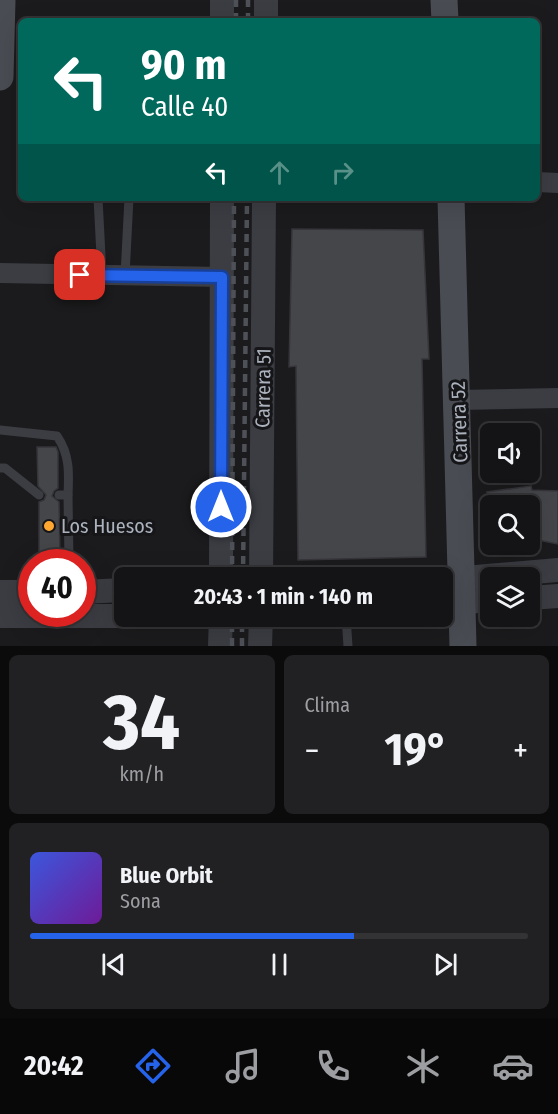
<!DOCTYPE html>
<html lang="es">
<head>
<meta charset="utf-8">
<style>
  :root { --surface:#141416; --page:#212123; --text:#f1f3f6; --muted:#9d9ea1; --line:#333335; --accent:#2563eb }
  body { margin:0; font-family:"Fira Sans Condensed",sans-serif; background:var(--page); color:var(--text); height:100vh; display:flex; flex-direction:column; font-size:22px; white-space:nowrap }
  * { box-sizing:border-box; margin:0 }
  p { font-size:20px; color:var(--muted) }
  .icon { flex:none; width:33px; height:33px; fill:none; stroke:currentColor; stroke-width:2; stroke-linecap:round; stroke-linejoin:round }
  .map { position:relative; height:646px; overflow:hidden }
  .details { display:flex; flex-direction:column; gap:9px; padding:9px; background:#0b0b0c; flex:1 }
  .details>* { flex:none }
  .guide { position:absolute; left:18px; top:18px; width:522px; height:183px; border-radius:9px; box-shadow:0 6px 24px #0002,0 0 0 2px var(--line); background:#00695c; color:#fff; overflow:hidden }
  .tools { position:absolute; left:480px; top:423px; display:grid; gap:12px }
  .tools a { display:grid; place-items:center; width:60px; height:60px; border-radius:9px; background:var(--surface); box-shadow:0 6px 24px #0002,0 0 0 2px var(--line); font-size:30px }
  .speed { position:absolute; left:18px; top:549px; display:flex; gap:12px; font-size:30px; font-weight:700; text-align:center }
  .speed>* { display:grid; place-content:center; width:78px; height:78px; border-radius:50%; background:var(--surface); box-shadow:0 6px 24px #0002,0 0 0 2px var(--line); line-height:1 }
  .speed .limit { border:9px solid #d22; background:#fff; color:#111 }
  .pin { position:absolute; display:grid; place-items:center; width:51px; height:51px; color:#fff; margin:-26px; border-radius:12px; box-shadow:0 3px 9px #0006 }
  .me { position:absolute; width:66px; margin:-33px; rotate:0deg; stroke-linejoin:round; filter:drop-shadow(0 0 4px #0008) }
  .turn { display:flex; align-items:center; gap:21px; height:126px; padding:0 24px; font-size:27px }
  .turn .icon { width:78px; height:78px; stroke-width:2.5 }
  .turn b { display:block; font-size:42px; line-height:51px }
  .lanes { display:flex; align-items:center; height:57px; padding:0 24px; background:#0003; justify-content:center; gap:30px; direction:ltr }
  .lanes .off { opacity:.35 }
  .big { font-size:45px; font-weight:700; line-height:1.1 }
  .details .card { flex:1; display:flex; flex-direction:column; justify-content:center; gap:9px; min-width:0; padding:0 21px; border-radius:9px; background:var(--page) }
  .details .dial { align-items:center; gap:0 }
  .dial b { font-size:78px; line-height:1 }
  .song { display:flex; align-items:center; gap:18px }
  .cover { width:72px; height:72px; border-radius:9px; background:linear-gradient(135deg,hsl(230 70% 55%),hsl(280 70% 35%)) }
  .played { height:6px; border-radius:3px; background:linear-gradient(90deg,var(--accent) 65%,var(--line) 65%) }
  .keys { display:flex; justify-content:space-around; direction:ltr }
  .heat { display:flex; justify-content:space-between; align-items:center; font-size:33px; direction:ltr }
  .details .tiles { flex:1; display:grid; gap:9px; grid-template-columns:1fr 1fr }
  .card:last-child { grid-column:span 2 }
  .trip { position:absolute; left:114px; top:567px; width:339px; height:60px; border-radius:9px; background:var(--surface); box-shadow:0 6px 24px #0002,0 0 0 2px var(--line); font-weight:700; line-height:60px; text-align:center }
  .menu { display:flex; height:96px; justify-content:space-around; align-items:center; background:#080809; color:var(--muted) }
  .menu .icon { width:42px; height:42px }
  .menu .active { color:var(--accent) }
  .menu b { font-size:27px; color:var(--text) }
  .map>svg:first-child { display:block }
  .building { fill:#45464a; stroke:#35353a; stroke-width:1.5 }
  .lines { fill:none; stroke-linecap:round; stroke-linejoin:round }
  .service { stroke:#3b3d43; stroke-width:9 }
  .minor { stroke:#3b3d43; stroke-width:20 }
  .tertiary { stroke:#3b3d43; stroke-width:24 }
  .secondary { stroke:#494c53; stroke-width:27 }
  .rail { stroke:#4e5158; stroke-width:4.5; stroke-dasharray:8 6; stroke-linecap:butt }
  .route-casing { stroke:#184099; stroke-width:15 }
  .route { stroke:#2563eb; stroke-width:10 }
  .poi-dot { fill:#ffa731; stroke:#161619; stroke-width:2 }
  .labels { text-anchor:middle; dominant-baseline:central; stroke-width:6; stroke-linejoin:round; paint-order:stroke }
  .street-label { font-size:20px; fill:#acb3be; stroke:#161619 }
  .poi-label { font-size:20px; fill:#acb3be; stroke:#161619; text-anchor:start }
</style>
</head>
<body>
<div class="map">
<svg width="558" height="646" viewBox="0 0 558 646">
  <rect width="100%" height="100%" fill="#1b1b1d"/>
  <g class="building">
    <path d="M 292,229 L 423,230 L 429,359 L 422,359 L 426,557 L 298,560 L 296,366 L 289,367 Z"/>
    <path d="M 37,447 L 56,447 L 58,452 L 58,488 L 54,491 L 52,496 L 59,502 L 60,557 L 39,558 L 39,502 L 44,500 L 46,495 L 38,486 Z"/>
    <path d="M 531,486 L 532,490 L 558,491 L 558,544 L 538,540 L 530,541 L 530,506 L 489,506 L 487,492 Z"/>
  </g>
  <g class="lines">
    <g class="service">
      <path d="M 98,198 L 102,275"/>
      <path d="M 125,275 L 129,198"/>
      <path d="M 0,430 L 57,436 C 70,455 69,473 68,495"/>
      <path d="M 0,468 L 5,468 L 39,495"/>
      <path d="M 59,495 L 68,495 L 69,562"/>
      <path d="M 346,616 L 348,646"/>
    </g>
    <g class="minor">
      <path d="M 537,182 L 558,183"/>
      <path d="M 0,273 L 222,277"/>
      <path d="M 458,400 L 558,398"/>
    </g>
    <g class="tertiary">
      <path d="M 222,21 L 222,0"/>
      <path d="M 266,21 L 266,0"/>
      <path d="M 221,578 L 222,198"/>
      <path d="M 261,578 L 264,198"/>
      <path d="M 442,580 L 558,570"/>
      <path d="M 0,592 L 32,592"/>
      <path d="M 82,592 L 124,590"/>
      <path d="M 530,598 L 558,596"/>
      <path d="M 442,604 L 490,600"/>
      <path d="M 0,616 L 124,616"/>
      <path d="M 220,646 L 221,616"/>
      <path d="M 260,646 L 261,616"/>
    </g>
    <g class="secondary">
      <path d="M 444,0 L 445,21"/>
      <path d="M 0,77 L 2,0"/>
      <path d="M 451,198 L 463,646"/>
    </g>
    <g class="rail">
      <path d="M 236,21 L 236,0"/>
      <path d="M 248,21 L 248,0"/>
      <path d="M 232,578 L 234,198"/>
      <path d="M 243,578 L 247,198"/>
      <path d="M 232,646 L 232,616"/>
      <path d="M 242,646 L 242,616"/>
    </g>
  </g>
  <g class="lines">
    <g class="route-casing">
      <path id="route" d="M 80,275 L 222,277 L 221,507"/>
    </g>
    <use href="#route" class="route"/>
  </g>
  <circle class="poi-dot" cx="49" cy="526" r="6"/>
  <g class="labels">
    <g class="street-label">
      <text transform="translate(263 388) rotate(-89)">Carrera 51</text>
      <text transform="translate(459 422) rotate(-92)">Carrera 52</text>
    </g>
    <g class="poi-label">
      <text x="61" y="526">Los Huesos</text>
    </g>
  </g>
</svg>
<div class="tools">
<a><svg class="icon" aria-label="sound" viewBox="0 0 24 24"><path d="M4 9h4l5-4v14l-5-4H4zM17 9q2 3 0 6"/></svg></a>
<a><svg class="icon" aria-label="search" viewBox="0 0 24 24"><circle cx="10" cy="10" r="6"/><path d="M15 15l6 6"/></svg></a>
<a><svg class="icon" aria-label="layers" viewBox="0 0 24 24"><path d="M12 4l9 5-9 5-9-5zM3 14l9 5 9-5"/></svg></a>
</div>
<div class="speed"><div class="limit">40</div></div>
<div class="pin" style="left:80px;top:275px;background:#d93025"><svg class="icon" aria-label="arrive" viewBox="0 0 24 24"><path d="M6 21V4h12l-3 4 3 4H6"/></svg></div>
<svg class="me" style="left:221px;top:507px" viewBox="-20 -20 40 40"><circle r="17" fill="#2563eb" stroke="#fff" stroke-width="3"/><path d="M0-11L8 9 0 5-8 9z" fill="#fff"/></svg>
<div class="trip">20:43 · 1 min · 140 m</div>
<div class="guide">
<div class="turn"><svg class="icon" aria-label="left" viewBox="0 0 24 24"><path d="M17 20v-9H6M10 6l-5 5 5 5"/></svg><div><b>90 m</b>Calle 40</div></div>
<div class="lanes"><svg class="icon" aria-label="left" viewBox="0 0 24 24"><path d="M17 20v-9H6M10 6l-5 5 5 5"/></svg><svg class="icon off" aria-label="ahead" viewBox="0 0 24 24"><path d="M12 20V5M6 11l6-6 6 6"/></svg><svg class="icon off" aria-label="right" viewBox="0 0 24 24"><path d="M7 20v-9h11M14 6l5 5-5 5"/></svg></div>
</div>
</div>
<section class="details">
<div class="tiles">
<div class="card dial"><b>34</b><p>km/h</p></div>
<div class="card"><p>Clima</p>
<div class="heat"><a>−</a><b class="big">19°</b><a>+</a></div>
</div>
<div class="card">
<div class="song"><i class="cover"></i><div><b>Blue Orbit</b><p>Sona</p></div></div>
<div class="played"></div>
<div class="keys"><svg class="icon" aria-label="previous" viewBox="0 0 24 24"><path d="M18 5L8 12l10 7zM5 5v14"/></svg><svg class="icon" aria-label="pause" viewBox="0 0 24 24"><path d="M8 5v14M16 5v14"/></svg><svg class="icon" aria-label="next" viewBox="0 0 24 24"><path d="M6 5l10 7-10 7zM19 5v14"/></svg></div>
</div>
</div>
</section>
<nav class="menu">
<b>20:42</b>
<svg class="icon active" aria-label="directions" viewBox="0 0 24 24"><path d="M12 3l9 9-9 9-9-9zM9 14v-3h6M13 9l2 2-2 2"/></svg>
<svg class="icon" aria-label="music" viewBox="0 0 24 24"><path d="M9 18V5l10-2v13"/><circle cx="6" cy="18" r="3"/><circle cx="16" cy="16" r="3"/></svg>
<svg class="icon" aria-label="phone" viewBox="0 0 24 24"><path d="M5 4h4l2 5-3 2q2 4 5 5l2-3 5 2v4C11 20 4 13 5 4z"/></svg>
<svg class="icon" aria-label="climate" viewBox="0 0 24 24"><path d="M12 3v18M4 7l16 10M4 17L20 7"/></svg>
<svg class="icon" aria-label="car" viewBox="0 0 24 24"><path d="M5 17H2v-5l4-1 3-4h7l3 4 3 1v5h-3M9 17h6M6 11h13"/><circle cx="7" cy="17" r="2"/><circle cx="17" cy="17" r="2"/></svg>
</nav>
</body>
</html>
